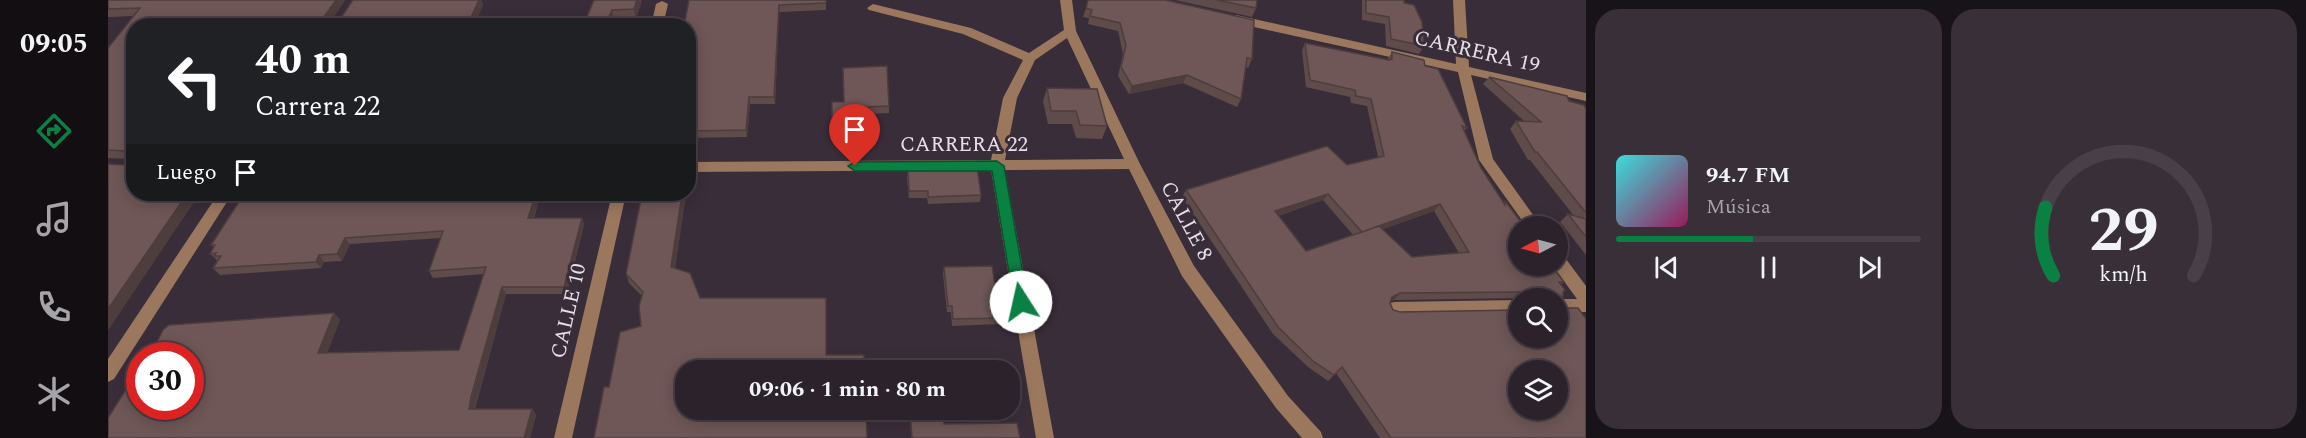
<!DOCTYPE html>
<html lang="es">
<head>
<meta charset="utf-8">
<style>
  :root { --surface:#2c222c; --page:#382f38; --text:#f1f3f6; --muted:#a6a4a9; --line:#483f48; --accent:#0b8043 }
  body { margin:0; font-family:Spectral,serif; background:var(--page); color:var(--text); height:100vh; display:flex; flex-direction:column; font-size:22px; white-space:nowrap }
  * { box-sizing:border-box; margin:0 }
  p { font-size:20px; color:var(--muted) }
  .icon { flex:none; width:33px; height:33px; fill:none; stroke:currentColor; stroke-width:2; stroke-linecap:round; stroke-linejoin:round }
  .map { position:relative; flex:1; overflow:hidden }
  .drawer { display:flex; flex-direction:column; gap:9px; padding:9px; background:#181318; width:720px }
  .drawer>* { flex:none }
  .guide { position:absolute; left:18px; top:18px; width:570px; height:183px; border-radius:24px; box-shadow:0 3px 15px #0003,0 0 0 2px var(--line); background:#202124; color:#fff; overflow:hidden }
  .needle { width:39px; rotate:264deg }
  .controls { position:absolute; left:1400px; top:216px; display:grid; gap:12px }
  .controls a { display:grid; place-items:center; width:60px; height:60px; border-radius:50%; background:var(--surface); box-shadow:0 3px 15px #0003,0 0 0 2px var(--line); font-size:30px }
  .speed { position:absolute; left:18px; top:342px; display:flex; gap:12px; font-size:30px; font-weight:700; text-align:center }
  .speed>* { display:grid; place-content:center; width:78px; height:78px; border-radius:50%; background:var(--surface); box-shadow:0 3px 15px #0003,0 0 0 2px var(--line); line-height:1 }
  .speed .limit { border:9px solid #d22; background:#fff; color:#111 }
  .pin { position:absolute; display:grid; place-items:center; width:51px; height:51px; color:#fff; margin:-62px -26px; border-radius:50% 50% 50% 0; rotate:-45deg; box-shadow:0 0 6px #0007 }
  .pin .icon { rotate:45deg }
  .me { position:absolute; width:66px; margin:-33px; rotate:350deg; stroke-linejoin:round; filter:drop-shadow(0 0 4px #0008) }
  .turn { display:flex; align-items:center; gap:21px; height:126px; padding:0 30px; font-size:27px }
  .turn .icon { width:78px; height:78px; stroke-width:2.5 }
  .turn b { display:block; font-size:42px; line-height:51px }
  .then { display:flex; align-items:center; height:57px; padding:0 30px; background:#0003; gap:12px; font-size:22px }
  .drawer .tile { flex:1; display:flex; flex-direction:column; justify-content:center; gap:9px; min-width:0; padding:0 21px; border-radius:24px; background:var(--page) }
  .drawer .dial { align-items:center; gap:0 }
  .dial svg { height:156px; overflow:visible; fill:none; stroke:var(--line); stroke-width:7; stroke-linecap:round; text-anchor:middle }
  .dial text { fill:var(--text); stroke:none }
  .song { display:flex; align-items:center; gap:18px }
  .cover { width:72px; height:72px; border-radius:9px; background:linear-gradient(135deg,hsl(180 70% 55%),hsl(330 70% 35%)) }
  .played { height:6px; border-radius:3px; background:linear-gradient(90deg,var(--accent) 45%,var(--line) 45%) }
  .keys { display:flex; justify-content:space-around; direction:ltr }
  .drawer .tiles { flex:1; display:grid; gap:9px; grid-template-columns:repeat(2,1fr) }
  .trip { position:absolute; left:567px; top:360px; width:345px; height:60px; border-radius:24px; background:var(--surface); box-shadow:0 3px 15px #0003,0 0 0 2px var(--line); font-weight:700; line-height:60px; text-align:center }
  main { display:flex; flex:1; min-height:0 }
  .tab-bar { display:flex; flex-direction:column; width:108px; justify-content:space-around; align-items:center; background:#120e12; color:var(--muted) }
  .tab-bar .icon { width:42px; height:42px }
  .tab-bar .selected { color:var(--accent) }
  .tab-bar b { font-size:27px; color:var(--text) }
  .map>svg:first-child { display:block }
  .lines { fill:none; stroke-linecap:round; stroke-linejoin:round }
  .minor { fill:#9b775e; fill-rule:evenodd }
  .wall { fill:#5f4b4a; fill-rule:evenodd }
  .shaded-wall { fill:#4d3d3c }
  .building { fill:#6e5756; stroke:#4d3d3c; stroke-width:1.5; fill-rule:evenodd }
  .route { fill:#0b8043; stroke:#07532c; stroke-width:1.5 }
  .labels { text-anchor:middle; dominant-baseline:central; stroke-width:6; stroke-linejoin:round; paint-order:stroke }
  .street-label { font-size:21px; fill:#e7dfe8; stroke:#3a2d3a }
</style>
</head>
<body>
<main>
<nav class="tab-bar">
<b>09:05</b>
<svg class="icon selected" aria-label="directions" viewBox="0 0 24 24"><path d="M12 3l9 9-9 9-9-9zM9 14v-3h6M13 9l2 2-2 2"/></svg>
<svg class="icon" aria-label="music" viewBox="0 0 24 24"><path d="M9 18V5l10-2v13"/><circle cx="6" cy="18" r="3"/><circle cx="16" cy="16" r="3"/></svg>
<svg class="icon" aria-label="phone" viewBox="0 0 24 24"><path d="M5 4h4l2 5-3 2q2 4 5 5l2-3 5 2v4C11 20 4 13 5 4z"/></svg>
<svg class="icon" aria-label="climate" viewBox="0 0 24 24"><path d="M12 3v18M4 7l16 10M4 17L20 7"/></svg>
</nav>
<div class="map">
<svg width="1478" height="438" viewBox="0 0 1478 438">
  <rect width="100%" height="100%" fill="#3a2d3a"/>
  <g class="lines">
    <g class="minor">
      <path d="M 952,0 L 964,0 L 968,31 L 1032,164 L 1086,266 L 1180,396 L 1213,432 L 1215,438 L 1194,438 L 1168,408 L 1074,276 L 1021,169 L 897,170 L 946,438 L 928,438 L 883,170 L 580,172 L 580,162 L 883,160 L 895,98 L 915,60 L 855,34 L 761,10 L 759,8 L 765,4 L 863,28 L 921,53 L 956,30 ZM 959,38 L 1016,159 L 897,160 L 909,98 L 927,60 Z"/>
      <path d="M 1345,0 L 1357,0 L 1361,67 L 1478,93 L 1478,101 L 1363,75 L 1385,159 L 1433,226 L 1418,226 L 1371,160 L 1350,72 L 1128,23 L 1122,19 L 1128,15 L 1348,64 Z"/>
      <path d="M 554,1 L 560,4 L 555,26 L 543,26 L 548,4 Z"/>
      <path d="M 110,194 L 124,194 L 6,379 L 0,382 L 0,359 Z"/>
      <path d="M 504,194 L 518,194 L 464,438 L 446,438 Z"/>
      <path d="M 1449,253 L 1455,255 L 1478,286 L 1478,312 L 1449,313 L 1449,299 L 1469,299 L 1445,266 L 1449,266 Z"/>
      <path d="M 1410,300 L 1410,314 L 1286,316 L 1280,314 L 1278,309 L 1280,304 L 1286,302 Z"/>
    </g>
  </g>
  <g class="wall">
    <path d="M 0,0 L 237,0 L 224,20 L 232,19 L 245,0 L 373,0 L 375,5 L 366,26 L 26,26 L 26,194 L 91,194 L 0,330 L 0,164 L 18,165 L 21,163 L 21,159 L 0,158 L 0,48 L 26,16 L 0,17 Z"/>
    <path d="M 486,0 L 534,0 L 528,19 L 506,20 Z"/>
    <path d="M 581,0 L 718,0 L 718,10 L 671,12 L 667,104 L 642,104 L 639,137 L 580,138 Z"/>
    <path d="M 1067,0 L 1149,0 L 1148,8 L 1144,17 Z"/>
    <path d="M 1254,0 L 1296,0 L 1296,3 L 1316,46 L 1311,54 L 1278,46 L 1277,24 L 1254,20 Z"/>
    <path d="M 978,8 L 1144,59 L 1140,68 L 1138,67 L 1133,99 L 1129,107 L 1075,83 L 1021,94 L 1010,76 L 1015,54 L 1010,31 L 980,24 L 981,18 L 975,17 Z"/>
    <path d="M 1197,43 L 1279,60 L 1284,52 L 1317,66 L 1359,128 L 1356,131 L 1373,168 L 1395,203 L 1397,201 L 1456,282 L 1453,285 L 1455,292 L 1455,308 L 1478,438 L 1272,438 L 1228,373 L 1220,381 L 1200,367 L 1165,334 L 1074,197 L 1078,190 L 1239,165 L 1270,157 L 1259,106 L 1243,103 L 1242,97 L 1198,87 L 1194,50 ZM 1215,200 L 1245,235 L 1198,251 L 1170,216 ZM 1326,211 L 1351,253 L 1304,257 L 1275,229 ZM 1412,298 L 1449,298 L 1410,338 L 1292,312 L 1285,310 L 1282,303 L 1283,301 L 1286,300 Z"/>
    <path d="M 1381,77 L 1461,101 L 1478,109 L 1478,255 L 1452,222 L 1460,214 L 1466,216 L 1422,160 L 1420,160 L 1402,129 L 1408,121 L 1417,122 L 1375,84 Z"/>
    <path d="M 939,88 L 999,126 L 994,139 L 968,138 L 964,124 L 940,124 L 935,101 Z"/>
    <path d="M 724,102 L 781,106 L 781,113 L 760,114 L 761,133 L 724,133 Z"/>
    <path d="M 817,168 L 873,195 L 872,202 L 820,204 L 819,198 L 801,198 L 799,178 L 800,171 L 817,171 Z"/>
    <path d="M 136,194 L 315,194 L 314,196 L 355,195 L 356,194 L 433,194 L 426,218 L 474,218 L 476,225 L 459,294 L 398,294 L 367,409 L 424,409 L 428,415 L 422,438 L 0,438 L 0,418 L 27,375 L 32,375 L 32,406 L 82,406 L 82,356 L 42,356 L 55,330 L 61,325 L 226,313 L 232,320 L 219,353 L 351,350 L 376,274 L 325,278 L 321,271 L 333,238 L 242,244 L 234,261 L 216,262 L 213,268 L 112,275 L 105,268 L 109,260 L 102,254 L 106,248 L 103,245 Z"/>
    <path d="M 534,194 L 578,194 L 567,268 L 501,387 L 533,326 L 534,296 L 521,283 L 518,274 Z"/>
    <path d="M 836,267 L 892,318 L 891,324 L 844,326 L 843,312 L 839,312 L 835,274 Z"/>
    <path d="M 802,410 L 836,424 L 912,438 L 803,438 Z"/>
  </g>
  <g class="shaded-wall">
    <path d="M 228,0 L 237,0 L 221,25 L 217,20 L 216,17 Z"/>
    <path d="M 371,0 L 373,0 L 375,5 L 366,26 L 359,26 Z"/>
    <path d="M 529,0 L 534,0 L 528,19 L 526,9 Z"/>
    <path d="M 671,5 L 671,12 L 667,104 L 666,97 Z"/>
    <path d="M 504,10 L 506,20 L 504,26 L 497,26 Z"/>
    <path d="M 1079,75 L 1075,83 L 1021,94 L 1024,86 Z"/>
    <path d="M 641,97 L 642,104 L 639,137 L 638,130 Z"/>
    <path d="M 79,194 L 91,194 L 0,330 L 0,309 Z"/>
    <path d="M 308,194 L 315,194 L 311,203 L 307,196 Z"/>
    <path d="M 428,194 L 433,194 L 423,225 L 420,218 Z"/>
    <path d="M 574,194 L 578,194 L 566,276 L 563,267 Z"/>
    <path d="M 1220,194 L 1215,200 L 1162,218 L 1167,211 Z"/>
    <path d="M 1332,204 L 1326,211 L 1248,238 L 1254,232 Z"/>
    <path d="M 474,218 L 476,225 L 459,294 L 456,287 Z"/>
    <path d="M 237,238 L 242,244 L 234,261 L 229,254 Z"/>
    <path d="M 211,255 L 216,262 L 213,268 L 208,262 Z"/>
    <path d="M 394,287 L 398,294 L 365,414 L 361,409 Z"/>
    <path d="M 1292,293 L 1286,300 L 1278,303 L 1284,297 Z"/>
    <path d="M 226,313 L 232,320 L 216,360 L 210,353 Z"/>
    <path d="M 424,409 L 428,415 L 422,438 L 416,438 Z"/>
  </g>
  <g class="building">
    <path d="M 0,0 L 228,0 L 216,17 L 217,20 L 232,19 L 245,0 L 371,0 L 359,26 L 26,26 L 26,194 L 79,194 L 0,309 L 0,164 L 18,165 L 21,163 L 21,153 L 19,151 L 0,150 L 0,48 L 32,8 L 0,9 Z"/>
    <path d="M 486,0 L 529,0 L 526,9 L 504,10 L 497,26 L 475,26 Z"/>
    <path d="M 581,0 L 718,0 L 718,3 L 671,5 L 666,97 L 641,97 L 638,130 L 580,131 L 580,26 L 576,26 Z"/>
    <path d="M 980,0 L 1057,0 L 1146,20 L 1144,59 L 1139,58 L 1133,99 L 1079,75 L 1024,86 L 1013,67 L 1018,45 L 1012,23 L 982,16 L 984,10 L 978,8 Z"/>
    <path d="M 1109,0 L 1149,0 L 1148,8 Z"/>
    <path d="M 1258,0 L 1296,0 L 1296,3 L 1306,5 L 1314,22 L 1316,46 L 1283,39 L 1281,17 L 1258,13 Z"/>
    <path d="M 1197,43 L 1281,60 L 1284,59 L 1284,52 L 1316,60 L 1317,66 L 1330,69 L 1359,128 L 1354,126 L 1373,168 L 1397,205 L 1397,201 L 1416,226 L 1410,226 L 1410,266 L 1444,266 L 1456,282 L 1451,282 L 1457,290 L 1455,292 L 1455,308 L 1470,308 L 1478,319 L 1478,438 L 1283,438 L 1234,367 L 1226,375 L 1205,361 L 1170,327 L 1078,190 L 1219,146 L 1239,165 L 1276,156 L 1263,99 L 1248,96 L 1247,90 L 1202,80 ZM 1220,194 L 1254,232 L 1332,204 L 1361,252 L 1304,257 L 1271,226 L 1198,251 L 1167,211 ZM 1419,292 L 1419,298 L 1449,298 L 1449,338 L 1410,338 L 1410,310 L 1292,312 L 1285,310 L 1282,303 L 1284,297 L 1292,293 ZM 1410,370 L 1449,370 L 1449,410 L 1410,410 Z"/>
    <path d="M 779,66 L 781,106 L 760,107 L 761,126 L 724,126 L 724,102 L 736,102 L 735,68 Z"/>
    <path d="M 1381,77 L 1459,96 L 1461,101 L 1476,105 L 1478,109 L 1478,213 L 1429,152 L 1427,152 L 1408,121 L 1433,122 Z"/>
    <path d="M 939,88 L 989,89 L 999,126 L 972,125 L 968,111 L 943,111 Z"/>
    <path d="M 869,167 L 873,195 L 820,197 L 820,191 L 801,191 L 800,171 L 818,171 L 817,168 Z"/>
    <path d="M 136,194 L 308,194 L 307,196 L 355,195 L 356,194 L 428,194 L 420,218 L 474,218 L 456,287 L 394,287 L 363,397 L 361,409 L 424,409 L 416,438 L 0,438 L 0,418 L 27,375 L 32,375 L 32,406 L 82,406 L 82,356 L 42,356 L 55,330 L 61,325 L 226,313 L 210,353 L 351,350 L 378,267 L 321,271 L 335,231 L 237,238 L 229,254 L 211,255 L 208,262 L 105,268 L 113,256 L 106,256 L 108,253 L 102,254 L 107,245 L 103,245 Z"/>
    <path d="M 534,194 L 574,194 L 563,267 L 582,273 L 592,298 L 718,298 L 718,355 L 756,355 L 756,370 L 578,370 L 578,410 L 758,410 L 759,438 L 486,438 L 496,387 L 501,387 L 512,332 L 533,326 L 531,306 L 535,292 L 518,274 Z"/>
    <path d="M 1460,214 L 1478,219 L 1478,237 Z"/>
    <path d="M 884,266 L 892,318 L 845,319 L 844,306 L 840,306 L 836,267 Z"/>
    <path d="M 802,410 L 835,410 L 836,424 L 909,423 L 912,438 L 804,438 Z"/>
  </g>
  <path class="route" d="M 889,161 L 896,166 L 920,302 L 918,306 L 913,308 L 908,306 L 906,302 L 884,171 L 747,171 L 740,166 L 747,162 Z"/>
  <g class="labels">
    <g class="street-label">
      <text transform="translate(1369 52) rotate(13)">CARRERA 19</text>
      <text x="856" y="145">CARRERA 22</text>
      <text transform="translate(1078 221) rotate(62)">CALLE 8</text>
      <text transform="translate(461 311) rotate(-77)">CALLE 10</text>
    </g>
  </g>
</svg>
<div class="controls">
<a><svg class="needle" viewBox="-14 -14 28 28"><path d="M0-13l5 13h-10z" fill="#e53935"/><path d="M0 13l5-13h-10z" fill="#a6a4a9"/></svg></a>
<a><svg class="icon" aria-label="search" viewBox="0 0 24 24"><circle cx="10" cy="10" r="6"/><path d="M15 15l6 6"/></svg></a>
<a><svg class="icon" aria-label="layers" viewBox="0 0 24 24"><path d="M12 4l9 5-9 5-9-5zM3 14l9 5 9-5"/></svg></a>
</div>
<div class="speed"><div class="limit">30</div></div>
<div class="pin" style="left:747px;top:166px;background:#d93025"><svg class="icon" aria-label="arrive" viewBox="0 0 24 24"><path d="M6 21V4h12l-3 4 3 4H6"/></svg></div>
<svg class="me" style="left:913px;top:302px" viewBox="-20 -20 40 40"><circle r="19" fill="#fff"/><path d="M0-13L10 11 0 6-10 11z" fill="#0b8043"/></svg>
<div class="trip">09:06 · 1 min · 80 m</div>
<div class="guide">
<div class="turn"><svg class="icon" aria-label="left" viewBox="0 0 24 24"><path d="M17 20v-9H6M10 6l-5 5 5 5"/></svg><div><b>40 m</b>Carrera 22</div></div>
<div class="then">Luego<svg class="icon" aria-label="arrive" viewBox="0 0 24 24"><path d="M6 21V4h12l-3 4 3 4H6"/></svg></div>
</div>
</div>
<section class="drawer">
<div class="tiles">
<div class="tile">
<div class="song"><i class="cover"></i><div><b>94.7 FM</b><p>Música</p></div></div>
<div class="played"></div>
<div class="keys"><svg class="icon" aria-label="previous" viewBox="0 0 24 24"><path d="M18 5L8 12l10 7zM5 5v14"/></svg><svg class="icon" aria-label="pause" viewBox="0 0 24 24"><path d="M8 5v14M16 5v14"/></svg><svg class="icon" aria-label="next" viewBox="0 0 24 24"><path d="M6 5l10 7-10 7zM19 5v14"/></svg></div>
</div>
<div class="tile dial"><svg viewBox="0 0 100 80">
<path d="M14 69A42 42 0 1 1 86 69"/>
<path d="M14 69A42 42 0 0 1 10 34" stroke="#0b8043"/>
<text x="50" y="56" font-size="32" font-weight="700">29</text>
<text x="50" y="72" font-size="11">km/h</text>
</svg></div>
</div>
</section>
</main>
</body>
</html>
